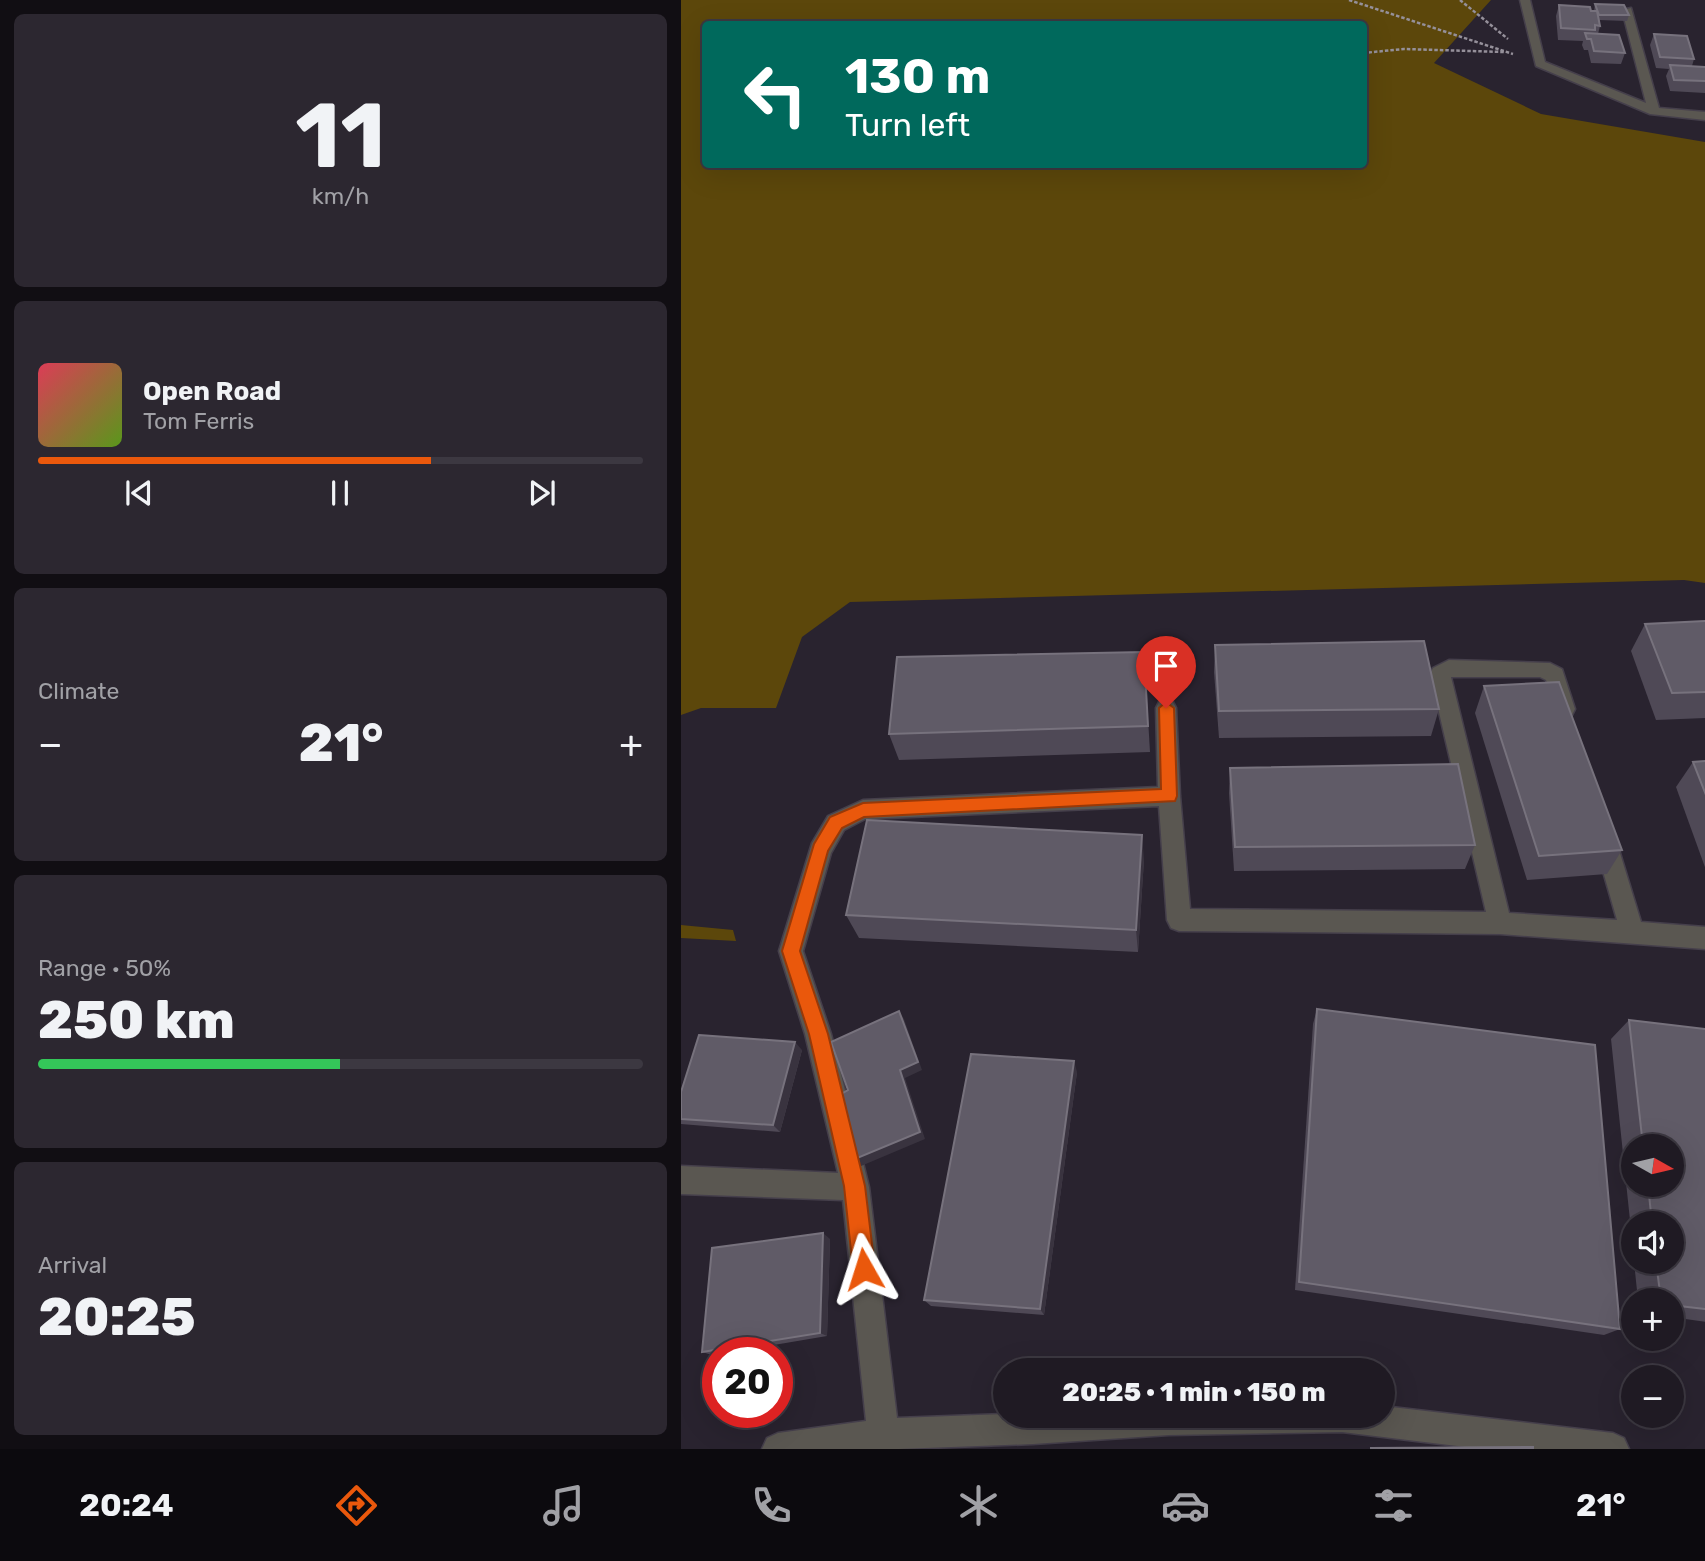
<!DOCTYPE html>
<html lang="en">
<head>
<meta charset="utf-8">
<style>
  :root { --surface:#1f1a23; --page:#2c2730; --text:#f1f3f6; --muted:#a1a1a6; --line:#3c3841; --accent:#ea580c }
  body { margin:0; font-family:Rubik,sans-serif; background:var(--page); color:var(--text); height:100vh; display:flex; flex-direction:column; font-size:26px; white-space:nowrap }
  * { box-sizing:border-box; margin:0 }
  p { font-size:23px; color:var(--muted) }
  .icon { flex:none; width:38px; height:38px; fill:none; stroke:currentColor; stroke-width:2; stroke-linecap:round; stroke-linejoin:round }
  .map { position:relative; flex:1; overflow:hidden }
  .panel { display:flex; flex-direction:column; gap:14px; padding:14px; background:#110e13; width:681px }
  .panel>* { flex:none }
  .top-card { position:absolute; left:21px; top:21px; width:665px; height:147px; border-radius:7px; box-shadow:0 7px 28px #0002,0 0 0 2px var(--line); background:#00695c; color:#fff; overflow:hidden }
  .needle { width:46px; rotate:98deg }
  .fabs { position:absolute; left:940px; top:1134px; display:grid; gap:14px }
  .fabs a { display:grid; place-items:center; width:63px; height:63px; border-radius:50%; background:var(--surface); box-shadow:0 7px 28px #0002,0 0 0 2px var(--line); font-size:35px }
  .speed { position:absolute; left:21px; top:1337px; display:flex; gap:14px; font-size:35px; font-weight:700; text-align:center }
  .speed>* { display:grid; place-content:center; width:91px; height:91px; border-radius:50%; background:var(--surface); box-shadow:0 7px 28px #0002,0 0 0 2px var(--line); line-height:1 }
  .speed .limit { border:10px solid #d22; background:#fff; color:#111 }
  .pin { position:absolute; display:grid; place-items:center; width:60px; height:60px; color:#fff; margin:-72px -30px; border-radius:50% 50% 50% 0; rotate:-45deg; box-shadow:0 0 7px #0007 }
  .pin .icon { rotate:45deg }
  .me { position:absolute; width:77px; margin:-38px; rotate:354deg; stroke-linejoin:round; filter:drop-shadow(0 0 5px #0008) }
  .turn { display:flex; align-items:center; gap:24px; height:147px; padding:0 28px; font-size:32px }
  .turn .icon { width:91px; height:91px; stroke-width:2.5 }
  .turn b { display:block; font-size:49px; line-height:60px }
  .big { font-size:52px; font-weight:800; line-height:1.1 }
  .panel .card { flex:1; display:flex; flex-direction:column; justify-content:center; gap:10px; min-width:0; padding:0 24px; border-radius:10px; background:var(--page) }
  .panel .dial { align-items:center; gap:0 }
  .dial b { font-size:91px; line-height:1 }
  .song { display:flex; align-items:center; gap:21px }
  .cover { width:84px; height:84px; border-radius:10px; background:linear-gradient(135deg,hsl(350 70% 55%),hsl(90 70% 35%)) }
  .played { height:7px; border-radius:4px; background:linear-gradient(90deg,var(--accent) 65%,var(--line) 65%) }
  .keys { display:flex; justify-content:space-around; direction:ltr }
  .heat { display:flex; justify-content:space-between; align-items:center; font-size:38px; direction:ltr }
  .charge { height:10px; border-radius:5px; background:linear-gradient(90deg,#34c759 50%,var(--line) 0) }
  .trip { position:absolute; left:312px; top:1358px; width:402px; height:70px; border-radius:35px; background:var(--surface); box-shadow:0 7px 28px #0002,0 0 0 2px var(--line); font-weight:800; line-height:70px; text-align:center }
  .menu { display:flex; height:112px; justify-content:space-around; align-items:center; background:#0c0a0e; color:var(--muted) }
  .menu .icon { width:49px; height:49px }
  .menu .active { color:var(--accent) }
  .menu b { font-size:32px; color:var(--text) }
  main { display:flex; flex:1; min-height:0 }
  .map>svg:first-child { display:block }
  .green { fill:#5c470b; fill-rule:evenodd }
  .lines { fill:none; stroke-linecap:round; stroke-linejoin:round }
  .minor-casing { stroke:#453f4b; stroke-width:3 }
  .path { stroke:#95909a; stroke-width:2.5; stroke-dasharray:3.5 2; stroke-linecap:butt }
  .minor { fill:#5a5751; fill-rule:evenodd }
  .wall { fill:#4f4956; fill-rule:evenodd }
  .shaded-wall { fill:#39333f }
  .building { fill:#605b67; stroke:#77727d; stroke-width:2 }
  .route { fill:#ea580c; stroke:#983908; stroke-width:2 }
</style>
</head>
<body>
<main>
<section class="panel">
<div class="card dial"><b>11</b><p>km/h</p></div>
<div class="card">
<div class="song"><i class="cover"></i><div><b>Open Road</b><p>Tom Ferris</p></div></div>
<div class="played"></div>
<div class="keys"><svg class="icon" aria-label="previous" viewBox="0 0 24 24"><path d="M18 5L8 12l10 7zM5 5v14"/></svg><svg class="icon" aria-label="pause" viewBox="0 0 24 24"><path d="M8 5v14M16 5v14"/></svg><svg class="icon" aria-label="next" viewBox="0 0 24 24"><path d="M6 5l10 7-10 7zM19 5v14"/></svg></div>
</div>
<div class="card"><p>Climate</p>
<div class="heat"><a>−</a><b class="big">21°</b><a>+</a></div>
</div>
<div class="card"><p>Range · 50%</p><b class="big">250 km</b><div class="charge"></div></div>
<div class="card"><p>Arrival</p><b class="big">20:25</b></div>
</section>
<div class="map">
<svg width="1025" height="1449" viewBox="0 0 1025 1449">
  <rect width="100%" height="100%" fill="#29232f"/>
  <g class="green">
    <path d="M 0,0 L 810,0 L 753,63 L 860,114 L 1024,142 L 1024,583 L 1003,580 L 169,602 L 121,637 L 95,708 L 20,708 L 0,715 ZM 24,24 L 682,24 L 682,164 L 24,164 Z"/>
    <path d="M 0,925 L 52,930 L 55,941 L 0,938 Z"/>
  </g>
  <g class="lines">
    <g class="minor-casing">
      <g id="minor">
        <path d="M 839,0 L 849,0 L 864,62 L 965,103 L 941,10 L 950,8 L 978,108 L 1025,112 L 1025,120 L 969,114 L 855,66 Z"/>
        <path d="M 768,660 L 869,663 L 881,669 L 894,709 L 891,715 L 884,717 L 877,715 L 865,680 L 859,677 L 770,677 L 828,913 L 936,920 L 913,840 L 916,833 L 924,830 L 932,833 L 935,840 L 960,922 L 1025,927 L 1025,949 L 819,934 L 498,931 L 490,928 L 486,920 L 478,806 L 184,819 L 163,830 L 150,853 L 122,951 L 150,1034 L 188,1187 L 216,1418 L 324,1414 L 702,1416 L 702,1406 L 932,1433 L 943,1438 L 948,1449 L 801,1449 L 661,1432 L 488,1435 L 352,1444 L 218,1449 L 81,1449 L 86,1438 L 97,1433 L 185,1421 L 162,1200 L 0,1194 L 0,1166 L 157,1173 L 124,1034 L 98,951 L 131,843 L 147,816 L 182,800 L 477,787 L 475,708 L 478,702 L 485,700 L 492,702 L 495,708 L 499,796 L 509,909 L 805,912 L 749,674 L 752,668 Z"/>
      </g>
    </g>
    <g class="path">
      <path d="M 668,0 L 832,54"/>
      <path d="M 779,0 L 827,39"/>
      <path d="M 682,53 L 723,49 L 823,52"/>
    </g>
    <use href="#minor" class="minor"/>
  </g>
  <g class="wall">
    <path d="M 914,4 L 948,15 L 946,21 L 918,20 L 919,26 L 917,34 L 944,53 L 940,64 L 910,63 L 907,50 L 903,50 L 901,45 L 902,41 L 877,40 L 875,16 L 878,5 L 913,11 Z"/>
    <path d="M 973,34 L 1013,59 L 1011,66 L 1025,67 L 1025,93 L 989,91 L 985,76 L 988,69 L 975,68 L 969,45 Z"/>
    <path d="M 1025,621 L 1025,718 L 975,720 L 950,651 L 964,624 Z"/>
    <path d="M 534,645 L 758,709 L 750,736 L 538,738 L 533,672 Z"/>
    <path d="M 463,652 L 469,752 L 218,760 L 208,734 Z"/>
    <path d="M 803,686 L 941,850 L 926,874 L 846,880 L 794,713 Z"/>
    <path d="M 1025,761 L 1025,870 L 995,787 L 1012,762 Z"/>
    <path d="M 549,768 L 794,845 L 784,869 L 553,871 L 548,793 Z"/>
    <path d="M 463,859 L 457,952 L 178,938 L 165,915 Z"/>
    <path d="M 636,1009 L 939,1329 L 923,1335 L 614,1290 L 632,1024 Z"/>
    <path d="M 948,1020 L 1025,1029 L 1025,1322 L 990,1317 L 990,1300 L 957,1300 L 953,1262 L 990,1262 L 990,1223 L 952,1223 L 952,1249 L 930,1039 ZM 952,1146 L 990,1146 L 990,1185 L 952,1185 Z"/>
    <path d="M 121,1050 L 99,1132 L 0,1124 L 0,1092 Z"/>
    <path d="M 396,1072 L 363,1315 L 250,1306 L 243,1300 Z"/>
    <path d="M 149,1239 L 146,1336 L 46,1353 L 37,1353 L 37,1354 L 31,1355 L 21,1352 Z"/>
  </g>
  <g class="shaded-wall">
    <path d="M 461,835 L 463,859 L 457,952 L 455,930 Z"/>
    <path d="M 218,1011 L 223,1019 L 241,1070 L 224,1078 L 244,1139 L 180,1166 L 174,1159 L 219,1070 Z"/>
    <path d="M 114,1042 L 121,1050 L 99,1132 L 92,1125 Z"/>
    <path d="M 393,1061 L 396,1072 L 363,1315 L 359,1309 Z"/>
    <path d="M 142,1233 L 149,1239 L 146,1336 L 139,1333 Z"/>
  </g>
  <g class="building">
    <path d="M 914,4 L 943,5 L 948,15 L 918,15 Z"/>
    <path d="M 878,5 L 909,7 L 910,11 L 916,11 L 919,26 L 914,25 L 914,30 L 880,28 Z"/>
    <path d="M 904,33 L 938,35 L 944,53 L 913,51 L 910,39 L 906,39 Z"/>
    <path d="M 973,34 L 1006,36 L 1013,59 L 979,57 Z"/>
    <path d="M 989,65 L 1025,67 L 1025,81 L 993,80 Z"/>
    <path d="M 1025,621 L 1025,692 L 991,693 L 964,624 Z"/>
    <path d="M 743,641 L 758,709 L 538,711 L 534,645 Z"/>
    <path d="M 463,652 L 467,726 L 208,734 L 216,657 Z"/>
    <path d="M 878,682 L 941,850 L 858,856 L 803,686 Z"/>
    <path d="M 1025,761 L 1025,795 L 1012,762 Z"/>
    <path d="M 777,764 L 794,845 L 554,847 L 549,768 Z"/>
    <path d="M 186,820 L 461,835 L 455,930 L 165,915 Z"/>
    <path d="M 636,1009 L 914,1045 L 939,1329 L 618,1282 Z"/>
    <path d="M 218,1011 L 237,1062 L 219,1070 L 239,1132 L 174,1159 L 155,1097 L 167,1090 L 150,1042 Z"/>
    <path d="M 948,1020 L 1025,1029 L 1025,1309 L 990,1305 L 990,1300 L 980,1300 L 975,1262 L 990,1262 L 990,1223 L 971,1223 L 967,1185 L 990,1185 L 990,1146 L 962,1146 Z"/>
    <path d="M 18,1035 L 114,1042 L 92,1125 L 0,1119 L 0,1092 Z"/>
    <path d="M 290,1054 L 393,1061 L 359,1309 L 243,1300 Z"/>
    <path d="M 142,1233 L 139,1333 L 21,1352 L 31,1248 Z"/>
    <path d="M 852,1447 L 852,1449 L 690,1449 L 690,1448 Z"/>
  </g>
  <path class="route" d="M 485,702 L 493,708 L 496,796 L 494,801 L 183,817 L 161,828 L 147,851 L 119,951 L 147,1034 L 184,1186 L 194,1269 L 191,1277 L 183,1280 L 175,1277 L 172,1269 L 163,1186 L 128,1034 L 101,951 L 133,844 L 149,817 L 182,803 L 480,789 L 478,708 Z"/>
</svg>
<div class="fabs">
<a><svg class="needle" viewBox="-14 -14 28 28"><path d="M0-13l5 13h-10z" fill="#e53935"/><path d="M0 13l5-13h-10z" fill="#a1a1a6"/></svg></a>
<a><svg class="icon" aria-label="sound" viewBox="0 0 24 24"><path d="M4 9h4l5-4v14l-5-4H4zM17 9q2 3 0 6"/></svg></a>
<a>+</a>
<a>−</a>
</div>
<div class="speed"><div class="limit">20</div></div>
<div class="pin" style="left:485px;top:708px;background:#d93025"><svg class="icon" aria-label="arrive" viewBox="0 0 24 24"><path d="M6 21V4h12l-3 4 3 4H6"/></svg></div>
<svg class="me" style="left:183px;top:1269px" viewBox="-20 -20 40 40"><path d="M0-17L14 15 0 8-14 15z" fill="#ea580c" stroke="#fff" stroke-width="4"/></svg>
<div class="trip">20:25 · 1 min · 150 m</div>
<div class="top-card">
<div class="turn"><svg class="icon" aria-label="left" viewBox="0 0 24 24"><path d="M17 20v-9H6M10 6l-5 5 5 5"/></svg><div><b>130 m</b>Turn left</div></div>
</div>
</div>
</main>
<nav class="menu">
<b>20:24</b>
<svg class="icon active" aria-label="directions" viewBox="0 0 24 24"><path d="M12 3l9 9-9 9-9-9zM9 14v-3h6M13 9l2 2-2 2"/></svg>
<svg class="icon" aria-label="music" viewBox="0 0 24 24"><path d="M9 18V5l10-2v13"/><circle cx="6" cy="18" r="3"/><circle cx="16" cy="16" r="3"/></svg>
<svg class="icon" aria-label="phone" viewBox="0 0 24 24"><path d="M5 4h4l2 5-3 2q2 4 5 5l2-3 5 2v4C11 20 4 13 5 4z"/></svg>
<svg class="icon" aria-label="climate" viewBox="0 0 24 24"><path d="M12 3v18M4 7l16 10M4 17L20 7"/></svg>
<svg class="icon" aria-label="car" viewBox="0 0 24 24"><path d="M5 17H2v-5l4-1 3-4h7l3 4 3 1v5h-3M9 17h6M6 11h13"/><circle cx="7" cy="17" r="2"/><circle cx="17" cy="17" r="2"/></svg>
<svg class="icon" aria-label="filters" viewBox="0 0 24 24"><path d="M4 7h16M4 17h16"/><circle cx="9" cy="7" r="2"/><circle cx="15" cy="17" r="2"/></svg>
<b>21°</b>
</nav>
</body>
</html>
